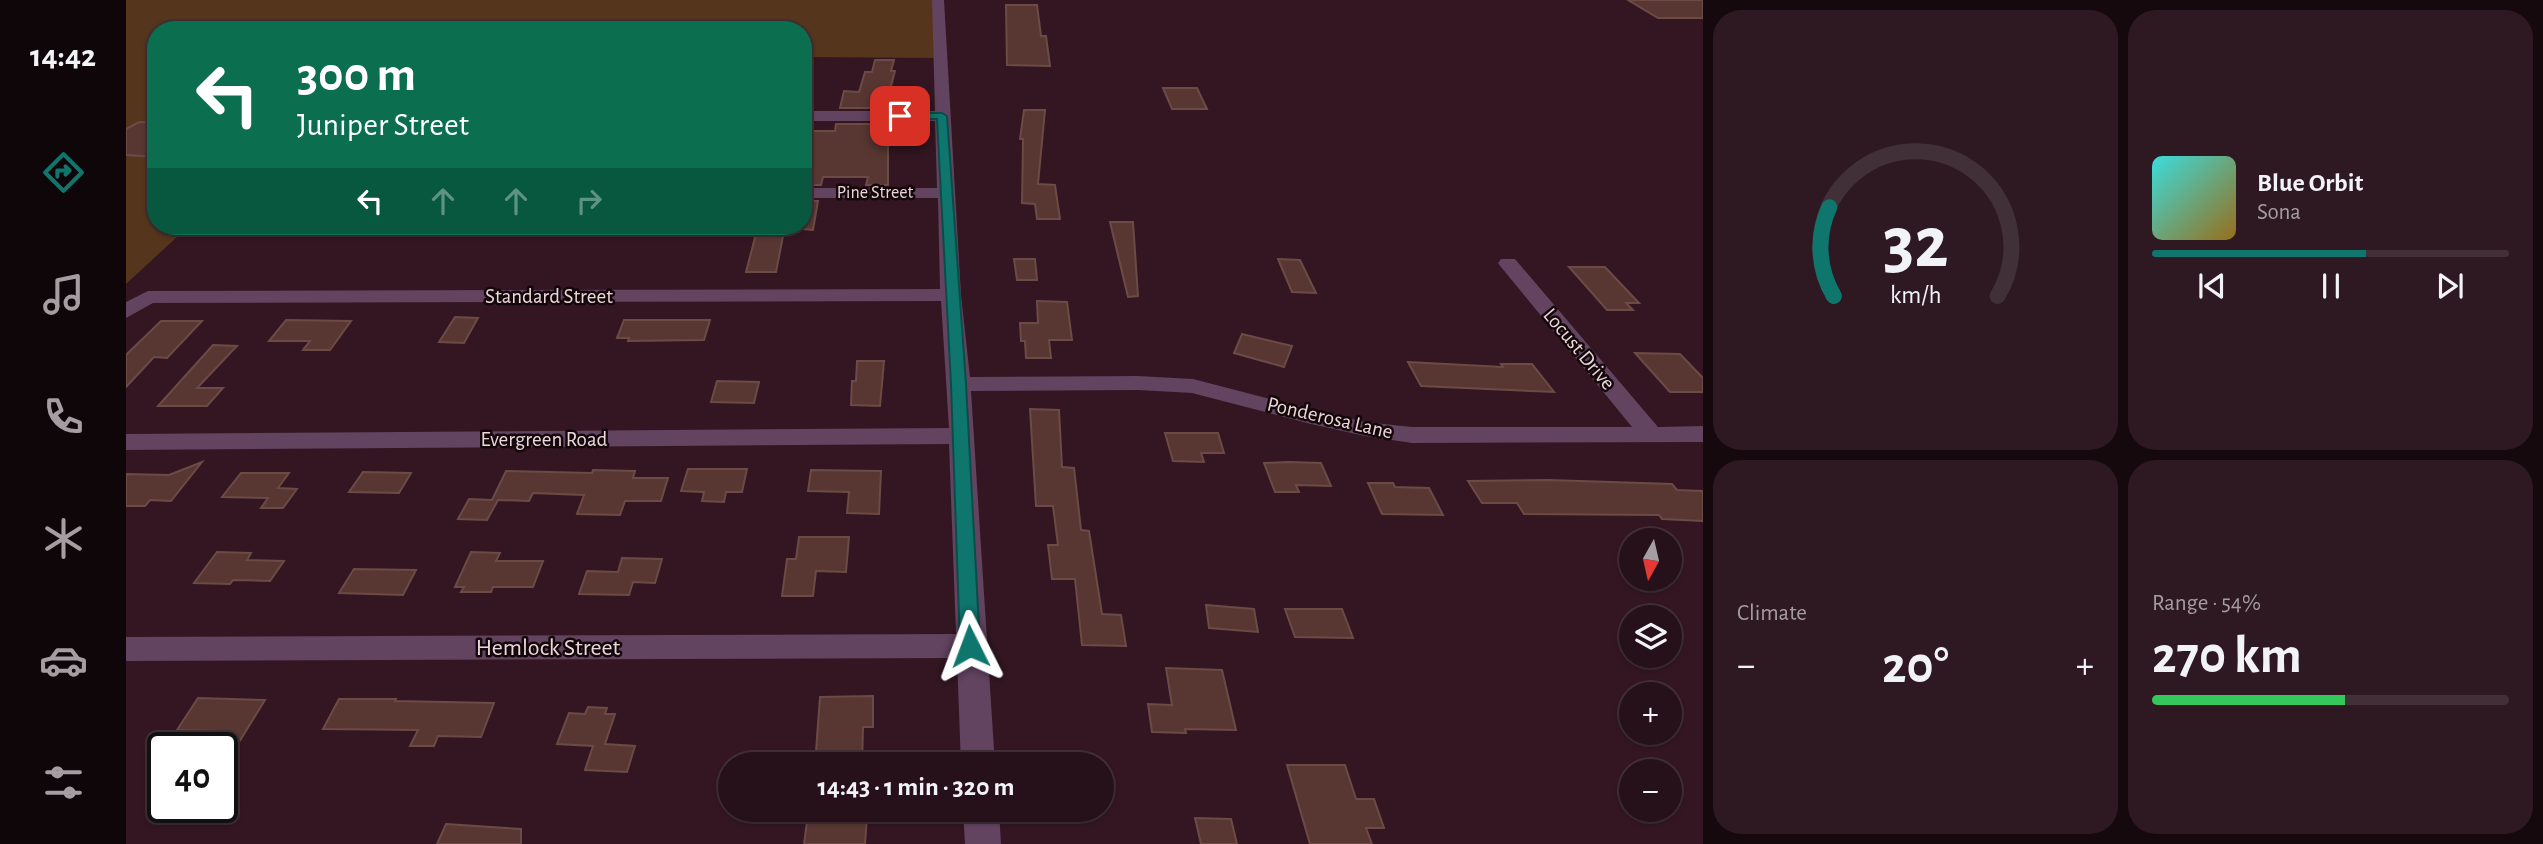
<!DOCTYPE html>
<html lang="en">
<head>
<meta charset="utf-8">
<style>
  :root { --surface:#261019; --page:#2e1922; --text:#f1f3f6; --muted:#a49da2; --line:#423038; --accent:#0f766e }
  body { margin:0; font-family:"Alegreya Sans",sans-serif; background:var(--page); color:var(--text); height:100vh; display:flex; flex-direction:column; font-size:26px; white-space:nowrap }
  * { box-sizing:border-box; margin:0 }
  p { font-size:23px; color:var(--muted) }
  .icon { flex:none; width:38px; height:38px; fill:none; stroke:currentColor; stroke-width:2; stroke-linecap:round; stroke-linejoin:round }
  .map { position:relative; flex:1; overflow:hidden }
  .sheet { display:flex; flex-direction:column; gap:10px; padding:10px; background:#15090e; width:840px }
  .sheet>* { flex:none }
  .top-card { position:absolute; left:21px; top:21px; width:665px; height:214px; border-radius:28px; box-shadow:0 2px 5px #0004,0 0 0 2px var(--line); background:#0b6e4f; color:#fff; overflow:hidden }
  .needle { width:46px; rotate:188deg }
  .fabs { position:absolute; left:1493px; top:528px; display:grid; gap:14px }
  .fabs a { display:grid; place-items:center; width:63px; height:63px; border-radius:50%; background:var(--surface); box-shadow:0 2px 5px #0004,0 0 0 2px var(--line); font-size:35px }
  .speed { position:absolute; left:21px; top:732px; display:flex; gap:14px; font-size:35px; font-weight:700; text-align:center }
  .speed>* { display:grid; place-content:center; width:91px; height:91px; border-radius:50%; background:var(--surface); box-shadow:0 2px 5px #0004,0 0 0 2px var(--line); line-height:1 }
  .speed .limit { border:4px solid #111; border-radius:10px; background:#fff; color:#111 }
  .pin { position:absolute; display:grid; place-items:center; width:60px; height:60px; color:#fff; margin:-30px; border-radius:14px; box-shadow:0 4px 10px #0006 }
  .me { position:absolute; width:77px; margin:-38px; rotate:357deg; stroke-linejoin:round; filter:drop-shadow(0 0 5px #0008) }
  .turn { display:flex; align-items:center; gap:24px; height:147px; padding:0 35px; font-size:32px }
  .turn .icon { width:91px; height:91px; stroke-width:2.5 }
  .turn b { display:block; font-size:49px; line-height:60px }
  .lanes { display:flex; align-items:center; height:66px; padding:0 35px; background:#0003; justify-content:center; gap:35px; direction:ltr }
  .lanes .off { opacity:.35 }
  .big { font-size:52px; font-weight:700; line-height:1.1 }
  .sheet .tile { flex:1; display:flex; flex-direction:column; justify-content:center; gap:10px; min-width:0; padding:0 24px; border-radius:28px; background:var(--page) }
  .sheet .dial { align-items:center; gap:0 }
  .dial svg { height:182px; overflow:visible; fill:none; stroke:var(--line); stroke-width:7; stroke-linecap:round; text-anchor:middle }
  .dial text { fill:var(--text); stroke:none }
  .song { display:flex; align-items:center; gap:21px }
  .cover { width:84px; height:84px; border-radius:10px; background:linear-gradient(135deg,hsl(180 70% 55%),hsl(40 70% 35%)) }
  .played { height:7px; border-radius:4px; background:linear-gradient(90deg,var(--accent) 60%,var(--line) 60%) }
  .keys { display:flex; justify-content:space-around; direction:ltr }
  .heat { display:flex; justify-content:space-between; align-items:center; font-size:38px; direction:ltr }
  .charge { height:10px; border-radius:5px; background:linear-gradient(90deg,#34c759 54%,var(--line) 0) }
  .sheet .tiles { flex:1; display:grid; gap:10px; grid-template-columns:repeat(2,1fr) }
  .trip { position:absolute; left:592px; top:752px; width:396px; height:70px; border-radius:35px; background:var(--surface); box-shadow:0 2px 5px #0004,0 0 0 2px var(--line); font-weight:700; line-height:70px; text-align:center }
  main { display:flex; flex:1; min-height:0 }
  .tab-bar { display:flex; flex-direction:column; width:126px; justify-content:space-around; align-items:center; background:#0f060a; color:var(--muted) }
  .tab-bar .icon { width:49px; height:49px }
  .tab-bar .selected { color:var(--accent) }
  .tab-bar b { font-size:32px; color:var(--text) }
  .map>svg:first-child { display:block }
  .green { fill:#55351b }
  .building { fill:#583732; stroke:#6c4a45; stroke-width:2 }
  .lines { fill:none; stroke-linecap:round; stroke-linejoin:round }
  .minor { fill:#624360; fill-rule:evenodd }
  .route { fill:#0f766e; stroke:#0a4d48; stroke-width:2 }
  .labels { text-anchor:middle; dominant-baseline:central; stroke-width:5; stroke-linejoin:round; paint-order:stroke }
  .far-street-label { font-size:18px; fill:#ebd6dc; stroke:#13070a }
  .street-label { font-size:21px; fill:#ebd6dc; stroke:#13070a }
  .near-street-label { font-size:24px; fill:#ebd6dc; stroke:#13070a }
</style>
</head>
<body>
<main>
<nav class="tab-bar">
<b>14:42</b>
<svg class="icon selected" aria-label="directions" viewBox="0 0 24 24"><path d="M12 3l9 9-9 9-9-9zM9 14v-3h6M13 9l2 2-2 2"/></svg>
<svg class="icon" aria-label="music" viewBox="0 0 24 24"><path d="M9 18V5l10-2v13"/><circle cx="6" cy="18" r="3"/><circle cx="16" cy="16" r="3"/></svg>
<svg class="icon" aria-label="phone" viewBox="0 0 24 24"><path d="M5 4h4l2 5-3 2q2 4 5 5l2-3 5 2v4C11 20 4 13 5 4z"/></svg>
<svg class="icon" aria-label="climate" viewBox="0 0 24 24"><path d="M12 3v18M4 7l16 10M4 17L20 7"/></svg>
<svg class="icon" aria-label="car" viewBox="0 0 24 24"><path d="M5 17H2v-5l4-1 3-4h7l3 4 3 1v5h-3M9 17h6M6 11h13"/><circle cx="7" cy="17" r="2"/><circle cx="17" cy="17" r="2"/></svg>
<svg class="icon" aria-label="filters" viewBox="0 0 24 24"><path d="M4 7h16M4 17h16"/><circle cx="9" cy="7" r="2"/><circle cx="15" cy="17" r="2"/></svg>
</nav>
<div class="map">
<svg width="1577" height="844" viewBox="0 0 1577 844">
  <rect width="100%" height="100%" fill="#331621"/>
  <path class="green" d="M 0,0 L 810,0 L 809,58 L 677,57 L 677,30 L 30,30 L 30,226 L 63,226 L 0,284 Z"/>
  <g class="building">
    <path d="M 1502,0 L 1577,0 L 1577,18 L 1532,18 Z"/>
    <path d="M 880,5 L 911,5 L 915,36 L 920,36 L 924,66 L 881,65 Z"/>
    <path d="M 749,60 L 768,60 L 765,71 L 769,71 L 762,97 L 762,108 L 714,108 L 718,91 L 733,92 L 739,72 L 746,72 Z"/>
    <path d="M 1037,88 L 1071,88 L 1081,109 L 1046,109 Z"/>
    <path d="M 898,110 L 919,110 L 912,184 L 929,185 L 934,219 L 911,219 L 909,204 L 896,203 L 897,139 L 894,139 Z"/>
    <path d="M 13,122 L 30,123 L 30,157 L 0,155 L 0,129 Z"/>
    <path d="M 710,124 L 762,124 L 762,185 L 740,185 L 742,177 L 697,177 L 695,185 L 677,185 L 677,131 L 709,131 Z"/>
    <path d="M 677,201 L 692,201 L 687,230 L 677,229 Z"/>
    <path d="M 984,222 L 1007,222 L 1012,296 L 1002,297 Z"/>
    <path d="M 632,226 L 659,226 L 650,272 L 620,272 Z"/>
    <path d="M 888,259 L 909,259 L 911,280 L 891,280 Z"/>
    <path d="M 1152,259 L 1174,260 L 1190,293 L 1166,292 Z"/>
    <path d="M 1443,267 L 1479,267 L 1513,303 L 1500,303 L 1507,310 L 1481,310 Z"/>
    <path d="M 911,301 L 941,302 L 946,340 L 923,340 L 925,358 L 900,358 L 899,341 L 895,341 L 894,323 L 912,323 Z"/>
    <path d="M 329,317 L 352,318 L 338,343 L 313,342 Z"/>
    <path d="M 160,320 L 225,321 L 204,350 L 177,350 L 184,341 L 143,341 Z"/>
    <path d="M 498,320 L 584,320 L 578,340 L 502,341 L 503,338 L 491,338 Z"/>
    <path d="M 35,321 L 76,321 L 41,358 L 28,357 L 0,387 L 0,355 Z"/>
    <path d="M 1116,334 L 1166,346 L 1158,367 L 1108,353 Z"/>
    <path d="M 87,345 L 111,346 L 71,388 L 97,388 L 81,406 L 32,406 Z"/>
    <path d="M 1509,353 L 1554,354 L 1577,378 L 1577,392 L 1544,392 Z"/>
    <path d="M 731,361 L 758,361 L 754,406 L 725,405 L 726,381 L 730,381 Z"/>
    <path d="M 1282,362 L 1377,367 L 1375,364 L 1406,364 L 1428,392 L 1295,386 Z"/>
    <path d="M 591,381 L 633,382 L 628,403 L 585,402 Z"/>
    <path d="M 904,409 L 933,410 L 936,467 L 948,468 L 955,530 L 963,531 L 976,614 L 995,615 L 1000,646 L 956,645 L 949,579 L 926,579 L 922,545 L 932,545 L 927,506 L 910,506 Z"/>
    <path d="M 1039,433 L 1092,433 L 1098,453 L 1075,453 L 1078,462 L 1047,461 Z"/>
    <path d="M 76,462 L 45,501 L 24,500 L 19,506 L 0,506 L 0,474 L 43,475 Z"/>
    <path d="M 1162,462 L 1195,463 L 1205,486 L 1170,485 L 1173,492 L 1149,492 L 1138,463 Z"/>
    <path d="M 562,469 L 621,469 L 616,492 L 600,492 L 598,502 L 576,501 L 578,492 L 555,491 Z"/>
    <path d="M 467,470 L 509,471 L 507,478 L 542,478 L 535,501 L 499,501 L 494,515 L 451,514 L 458,495 L 407,493 L 403,501 L 372,500 L 361,520 L 332,519 L 343,499 L 366,500 L 380,471 L 466,473 Z"/>
    <path d="M 685,470 L 755,471 L 753,514 L 721,513 L 723,492 L 682,491 Z"/>
    <path d="M 237,472 L 285,473 L 273,493 L 223,492 Z"/>
    <path d="M 115,473 L 163,473 L 152,488 L 171,489 L 157,508 L 135,508 L 142,498 L 96,497 Z"/>
    <path d="M 1423,480 L 1546,484 L 1551,490 L 1577,491 L 1577,521 L 1536,519 L 1533,515 L 1398,514 L 1391,503 L 1356,503 L 1342,481 Z"/>
    <path d="M 1242,483 L 1267,483 L 1269,487 L 1303,488 L 1317,515 L 1256,514 Z"/>
    <path d="M 673,537 L 723,537 L 720,572 L 690,571 L 687,596 L 656,596 L 661,559 L 670,559 Z"/>
    <path d="M 91,552 L 125,553 L 121,560 L 158,561 L 144,581 L 107,580 L 104,584 L 68,583 Z"/>
    <path d="M 345,552 L 374,553 L 370,561 L 417,561 L 407,587 L 367,587 L 365,592 L 335,592 L 338,587 L 329,587 Z"/>
    <path d="M 496,558 L 536,559 L 529,583 L 507,582 L 503,595 L 453,594 L 461,571 L 492,572 Z"/>
    <path d="M 228,569 L 290,570 L 277,595 L 213,593 Z"/>
    <path d="M 1080,605 L 1128,609 L 1132,632 L 1083,628 Z"/>
    <path d="M 1159,609 L 1216,609 L 1227,638 L 1169,637 Z"/>
    <path d="M 1040,668 L 1096,670 L 1110,730 L 1059,729 L 1060,733 L 1026,732 L 1022,704 L 1046,705 Z"/>
    <path d="M 747,696 L 747,727 L 737,727 L 736,765 L 689,765 L 694,697 Z"/>
    <path d="M 72,698 L 139,700 L 110,747 L 83,747 L 94,731 L 51,730 Z"/>
    <path d="M 213,699 L 270,699 L 269,701 L 368,703 L 355,737 L 312,736 L 308,746 L 284,746 L 292,730 L 197,729 Z"/>
    <path d="M 462,707 L 481,708 L 479,714 L 489,714 L 479,744 L 509,746 L 501,772 L 459,770 L 467,746 L 431,744 L 443,713 L 459,714 Z"/>
    <path d="M 1161,765 L 1219,765 L 1230,799 L 1248,799 L 1258,828 L 1240,828 L 1246,844 L 1184,844 Z"/>
    <path d="M 682,814 L 741,816 L 739,844 L 678,844 Z"/>
    <path d="M 1069,818 L 1105,819 L 1111,844 L 1075,844 Z"/>
    <path d="M 320,824 L 395,829 L 395,844 L 311,844 Z"/>
  </g>
  <g class="lines">
    <g class="minor">
      <path d="M 806,0 L 818,0 L 835,295 L 844,377 L 1012,376 L 1067,379 L 1187,410 L 1239,422 L 1286,427 L 1506,427 L 1375,267 L 1372,263 L 1375,259 L 1389,259 L 1532,427 L 1577,426 L 1577,442 L 1286,443 L 1239,436 L 1185,424 L 1066,393 L 1012,390 L 845,391 L 869,765 L 835,765 L 831,658 L 0,661 L 0,637 L 830,634 L 823,444 L 0,450 L 0,434 L 823,428 L 815,301 L 27,303 L 0,318 L 0,302 L 22,291 L 814,289 L 812,198 L 677,198 L 677,188 L 811,188 L 809,121 L 677,121 L 677,111 L 809,111 Z"/>
      <path d="M 837,810 L 873,810 L 875,844 L 839,844 Z"/>
    </g>
  </g>
  <path class="route" d="M 816,113 L 821,116 L 840,384 L 854,646 L 851,651 L 844,653 L 837,651 L 834,646 L 825,384 L 811,119 L 774,119 L 768,116 L 774,113 Z"/>
  <g class="labels">
    <g class="far-street-label">
      <text x="749" y="193">Pine Street</text>
    </g>
    <g class="street-label">
      <text x="423" y="296">Standard Street</text>
      <text transform="translate(1453 349) rotate(50)">Locust Drive</text>
      <text transform="translate(1204 418) rotate(13)">Ponderosa Lane</text>
      <text x="418" y="439">Evergreen Road</text>
    </g>
    <g class="near-street-label">
      <text x="422" y="648">Hemlock Street</text>
    </g>
  </g>
</svg>
<div class="fabs">
<a><svg class="needle" viewBox="-14 -14 28 28"><path d="M0-13l5 13h-10z" fill="#e53935"/><path d="M0 13l5-13h-10z" fill="#a49da2"/></svg></a>
<a><svg class="icon" aria-label="layers" viewBox="0 0 24 24"><path d="M12 4l9 5-9 5-9-5zM3 14l9 5 9-5"/></svg></a>
<a>+</a>
<a>−</a>
</div>
<div class="speed"><div class="limit">40</div></div>
<div class="pin" style="left:774px;top:116px;background:#d93025"><svg class="icon" aria-label="arrive" viewBox="0 0 24 24"><path d="M6 21V4h12l-3 4 3 4H6"/></svg></div>
<svg class="me" style="left:844px;top:646px" viewBox="-20 -20 40 40"><path d="M0-17L14 15 0 8-14 15z" fill="#0f766e" stroke="#fff" stroke-width="4"/></svg>
<div class="trip">14:43 · 1 min · 320 m</div>
<div class="top-card">
<div class="turn"><svg class="icon" aria-label="left" viewBox="0 0 24 24"><path d="M17 20v-9H6M10 6l-5 5 5 5"/></svg><div><b>300 m</b>Juniper Street</div></div>
<div class="lanes"><svg class="icon" aria-label="left" viewBox="0 0 24 24"><path d="M17 20v-9H6M10 6l-5 5 5 5"/></svg><svg class="icon off" aria-label="ahead" viewBox="0 0 24 24"><path d="M12 20V5M6 11l6-6 6 6"/></svg><svg class="icon off" aria-label="ahead" viewBox="0 0 24 24"><path d="M12 20V5M6 11l6-6 6 6"/></svg><svg class="icon off" aria-label="right" viewBox="0 0 24 24"><path d="M7 20v-9h11M14 6l5 5-5 5"/></svg></div>
</div>
</div>
<section class="sheet">
<div class="tiles">
<div class="tile dial"><svg viewBox="0 0 100 80">
<path d="M14 69A42 42 0 1 1 86 69"/>
<path d="M14 69A42 42 0 0 1 12 30" stroke="#0f766e"/>
<text x="50" y="56" font-size="32" font-weight="700">32</text>
<text x="50" y="72" font-size="11">km/h</text>
</svg></div>
<div class="tile">
<div class="song"><i class="cover"></i><div><b>Blue Orbit</b><p>Sona</p></div></div>
<div class="played"></div>
<div class="keys"><svg class="icon" aria-label="previous" viewBox="0 0 24 24"><path d="M18 5L8 12l10 7zM5 5v14"/></svg><svg class="icon" aria-label="pause" viewBox="0 0 24 24"><path d="M8 5v14M16 5v14"/></svg><svg class="icon" aria-label="next" viewBox="0 0 24 24"><path d="M6 5l10 7-10 7zM19 5v14"/></svg></div>
</div>
<div class="tile"><p>Climate</p>
<div class="heat"><a>−</a><b class="big">20°</b><a>+</a></div>
</div>
<div class="tile"><p>Range · 54%</p><b class="big">270 km</b><div class="charge"></div></div>
</div>
</section>
</main>
</body>
</html>
